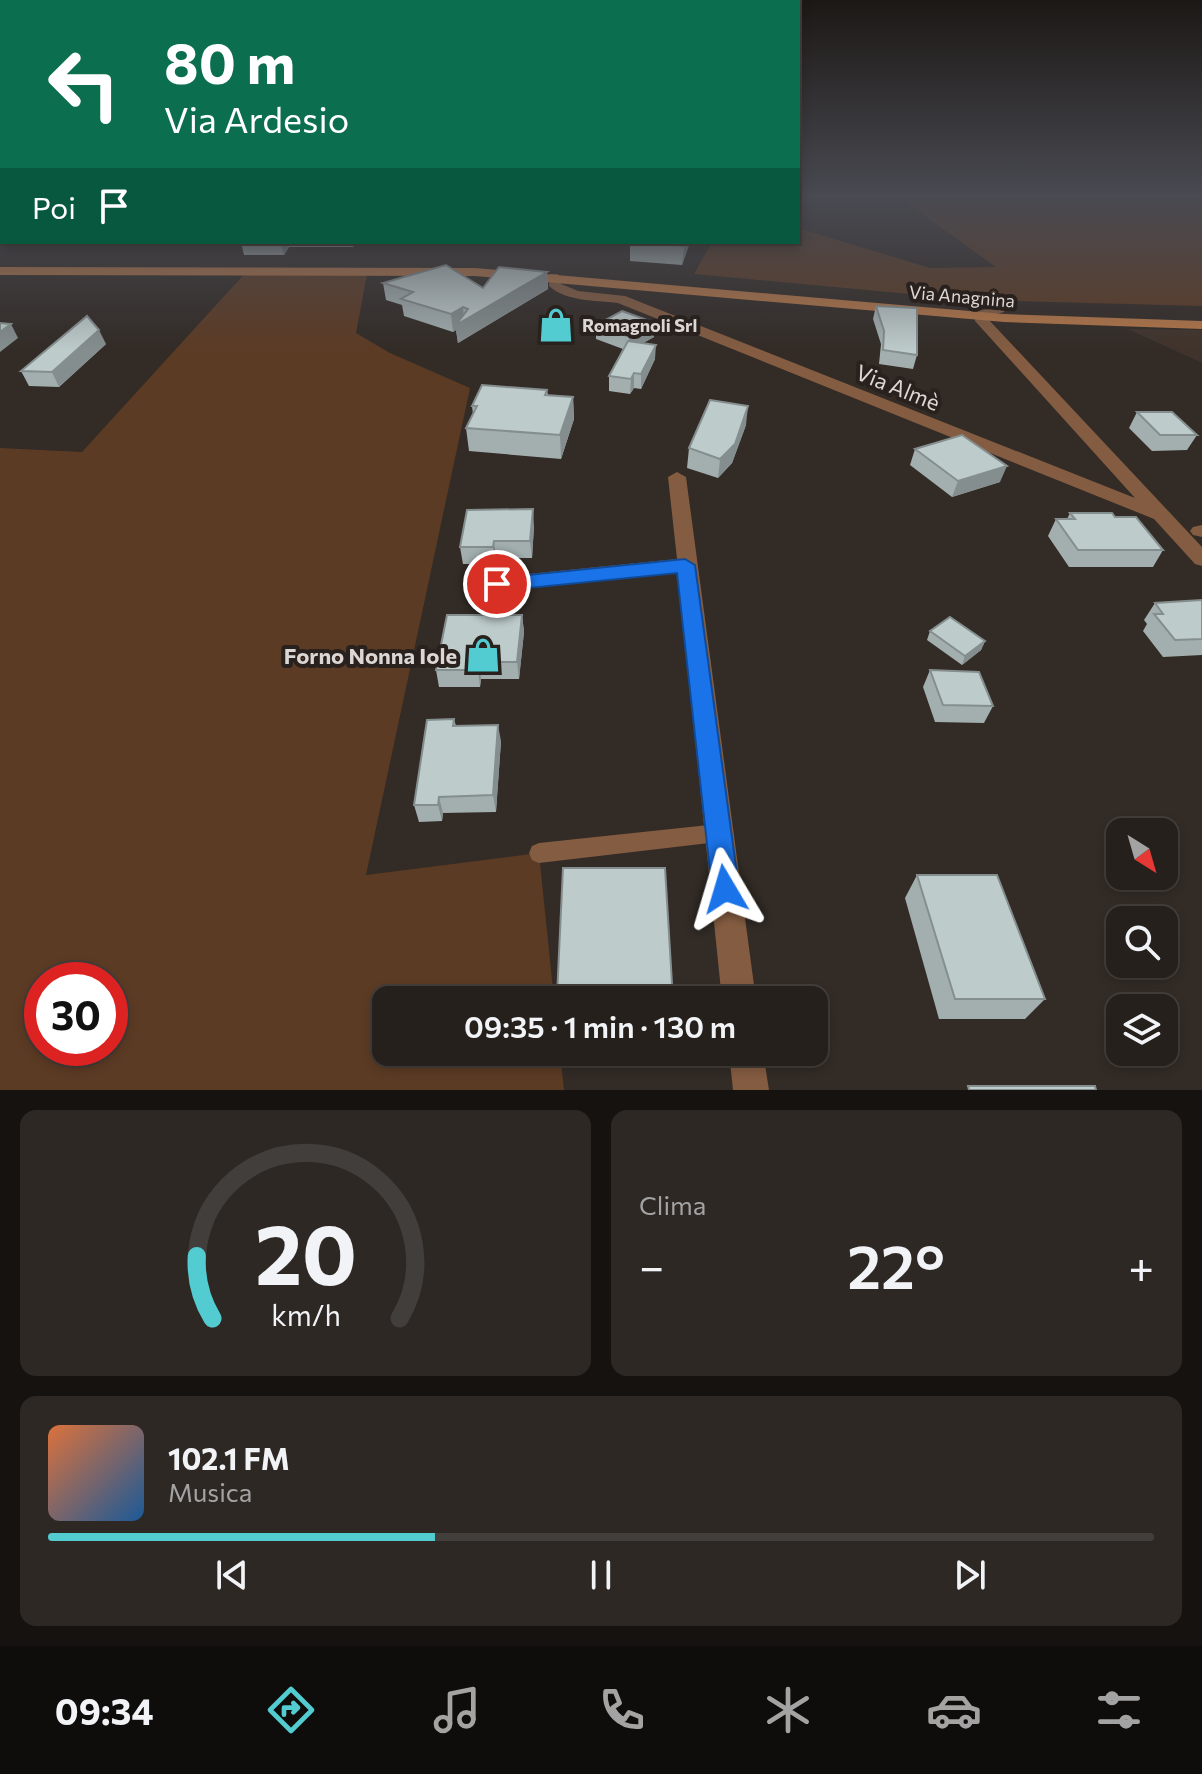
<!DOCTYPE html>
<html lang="it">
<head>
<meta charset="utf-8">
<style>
  :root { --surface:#26201c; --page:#2e2825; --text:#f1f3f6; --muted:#a4a3a3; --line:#423e3b; --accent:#52ccd0 }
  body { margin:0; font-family:Commissioner,sans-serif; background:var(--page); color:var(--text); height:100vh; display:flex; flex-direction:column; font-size:30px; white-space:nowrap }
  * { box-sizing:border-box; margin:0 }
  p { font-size:26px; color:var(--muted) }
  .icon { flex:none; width:44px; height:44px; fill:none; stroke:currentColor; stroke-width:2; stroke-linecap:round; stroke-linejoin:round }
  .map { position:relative; height:1090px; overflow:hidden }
  .details { display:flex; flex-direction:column; gap:20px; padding:20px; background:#15120f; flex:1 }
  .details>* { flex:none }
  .top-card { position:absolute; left:0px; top:0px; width:800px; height:244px; box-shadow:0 4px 12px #0003,0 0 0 2px var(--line); background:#0b6e4f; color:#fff; overflow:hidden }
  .needle { width:52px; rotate:143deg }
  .controls { position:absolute; left:1106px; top:818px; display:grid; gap:16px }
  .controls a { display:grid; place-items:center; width:72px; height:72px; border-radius:16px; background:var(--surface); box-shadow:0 4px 12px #0003,0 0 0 2px var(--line); font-size:40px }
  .speed { position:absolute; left:24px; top:962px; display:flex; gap:16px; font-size:40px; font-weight:700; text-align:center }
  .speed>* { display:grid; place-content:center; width:104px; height:104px; border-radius:50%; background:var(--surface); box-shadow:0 4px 12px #0003,0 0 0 2px var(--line); line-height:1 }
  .speed .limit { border:12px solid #d22; background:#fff; color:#111 }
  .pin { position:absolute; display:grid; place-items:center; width:68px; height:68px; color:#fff; margin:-34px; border:4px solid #fff; border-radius:50%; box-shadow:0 2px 8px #0007 }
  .me { position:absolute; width:88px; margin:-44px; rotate:353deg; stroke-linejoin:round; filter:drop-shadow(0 0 6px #0008) }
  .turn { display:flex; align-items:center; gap:28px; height:168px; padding:0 32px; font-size:36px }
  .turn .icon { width:104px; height:104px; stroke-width:2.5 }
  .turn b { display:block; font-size:56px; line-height:68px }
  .then { display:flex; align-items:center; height:76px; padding:0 32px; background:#0003; gap:16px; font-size:30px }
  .big { font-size:60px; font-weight:600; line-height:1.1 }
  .details .tile { flex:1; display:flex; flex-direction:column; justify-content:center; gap:12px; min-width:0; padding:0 28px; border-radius:16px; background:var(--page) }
  .details .dial { align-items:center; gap:0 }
  .dial svg { height:208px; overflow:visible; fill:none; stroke:var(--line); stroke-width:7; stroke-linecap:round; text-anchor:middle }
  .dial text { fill:var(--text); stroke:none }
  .song { display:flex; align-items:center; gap:24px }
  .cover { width:96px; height:96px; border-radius:12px; background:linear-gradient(135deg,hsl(20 70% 55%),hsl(210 70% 35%)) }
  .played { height:8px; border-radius:4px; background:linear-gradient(90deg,var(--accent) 35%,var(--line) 35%) }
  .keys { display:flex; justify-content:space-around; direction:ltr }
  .heat { display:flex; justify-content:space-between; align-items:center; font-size:44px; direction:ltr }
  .details .tiles { flex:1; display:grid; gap:20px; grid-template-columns:1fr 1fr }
  .tile:last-child { grid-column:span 2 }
  .trip { position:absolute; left:372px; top:986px; width:456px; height:80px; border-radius:16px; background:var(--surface); box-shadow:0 4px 12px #0003,0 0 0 2px var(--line); font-weight:600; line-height:80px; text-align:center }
  .menu { display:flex; height:128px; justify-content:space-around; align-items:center; background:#0f0d0b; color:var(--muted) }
  .menu .icon { width:56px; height:56px }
  .menu .active { color:var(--accent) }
  .menu b { font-size:36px; color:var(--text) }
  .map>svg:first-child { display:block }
  .built { fill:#40332b }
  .green { fill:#5c3b24; fill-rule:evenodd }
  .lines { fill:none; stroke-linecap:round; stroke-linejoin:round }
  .service { fill:#845c41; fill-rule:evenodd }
  .minor { fill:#845c41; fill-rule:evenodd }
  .secondary { fill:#b47648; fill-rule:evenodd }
  .wall { fill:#a3afaf }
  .shaded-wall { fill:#858e8e }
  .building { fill:#becbcb; stroke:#858e8e; stroke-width:2 }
  .route { fill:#1a73e8; stroke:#114b97; stroke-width:2 }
  .labels { text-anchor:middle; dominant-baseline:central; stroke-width:8; stroke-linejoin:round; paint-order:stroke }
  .far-street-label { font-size:18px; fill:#dcd7d4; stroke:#28211d }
  .far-poi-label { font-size:18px; font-weight:bold; fill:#dcd7d4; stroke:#28211d; text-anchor:start }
  .street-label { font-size:22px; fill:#dcd7d4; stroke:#28211d }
  .poi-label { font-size:22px; font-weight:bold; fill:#dcd7d4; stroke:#28211d; text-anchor:end }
</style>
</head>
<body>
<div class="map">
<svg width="1202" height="1090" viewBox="0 0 1202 1090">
  <rect width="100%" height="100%" fill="#322b26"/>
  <path class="built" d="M 1128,329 L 1202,330 L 1202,363 Z"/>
  <g class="green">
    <path d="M 900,198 L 1202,198 L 1202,306 L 974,300 L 694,274 L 712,242 L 798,242 L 798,228 L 930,268 L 996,267 Z"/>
    <path d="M 368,269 L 356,333 L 390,353 L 470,388 L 366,875 L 539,853 L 554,1000 L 386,1000 L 386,1052 L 560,1052 L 564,1090 L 0,1090 L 0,448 L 82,452 L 248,270 ZM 42,980 L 110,980 L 110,1048 L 42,1048 Z"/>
  </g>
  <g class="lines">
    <g class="service">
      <path d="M 0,240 L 2,242 L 7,242 L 0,246 Z"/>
      <path d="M 718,824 L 725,826 L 728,833 L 725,840 L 718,842 L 539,863 L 532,860 L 529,853 L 532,846 L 539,843 Z"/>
    </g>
    <g class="minor">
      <path d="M 550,274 L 558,274 L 561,284 L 578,291 L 625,296 L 1135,498 L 975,321 L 977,311 L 1004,306 L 1004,312 L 989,316 L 989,320 L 1202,547 L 1202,566 L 1195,564 L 1154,519 L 618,303 C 595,300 567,302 549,286 Z"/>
      <path d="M 677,472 L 686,477 L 756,1000 L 722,1000 L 678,573 L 497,591 L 490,589 L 486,584 L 490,579 L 497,577 L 677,559 L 668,477 Z"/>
      <path d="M 1202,525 L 1202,537 L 1193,535 L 1190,531 L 1193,527 Z"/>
      <path d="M 729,1052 L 763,1052 L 769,1090 L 733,1090 Z"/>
    </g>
    <path class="secondary" d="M 0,267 L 475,268 L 1004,314 L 1202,321 L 1202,329 L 1004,322 L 475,276 L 0,275 Z"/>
  </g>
  <g class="wall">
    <rect x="0" y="198" width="2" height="37"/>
    <path d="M 235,242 L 356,242 L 353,247 L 289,247 L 284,255 L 244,255 L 241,242 Z"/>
    <path d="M 630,242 L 690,242 L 682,265 L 630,261 Z"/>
    <path d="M 547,272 L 548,289 L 458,343 L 456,330 L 453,332 L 404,316 L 402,305 L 386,300 L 383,283 L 483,288 Z"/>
    <path d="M 876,306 L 917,355 L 913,369 L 879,364 L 881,344 L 873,319 Z"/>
    <path d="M 655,323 L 654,337 L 643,343 L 655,359 L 641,389 L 634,388 L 630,394 L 609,391 L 609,376 L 623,349 L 596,339 L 596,325 Z"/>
    <path d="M 106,344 L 59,387 L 29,386 L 21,371 Z"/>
    <path d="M 547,390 L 548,395 L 573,397 L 574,419 L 561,459 L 469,451 L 466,428 L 473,414 L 472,406 Z"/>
    <path d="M 1137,412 L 1197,435 L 1187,450 L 1152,451 L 1129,428 Z"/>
    <path d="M 746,425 L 732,463 L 718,478 L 687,468 L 689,448 Z"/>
    <path d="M 915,449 L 1000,482 L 952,497 L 910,465 Z"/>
    <path d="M 1070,513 L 1115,517 L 1163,550 L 1153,567 L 1069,567 L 1048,536 L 1056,519 L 1067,519 Z"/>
    <path d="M 534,526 L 532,558 L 496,558 L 495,564 L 463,564 L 460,547 Z"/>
    <path d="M 1202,600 L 1202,655 L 1163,657 L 1143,631 L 1147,624 L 1144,620 L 1155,603 Z"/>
    <path d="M 522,615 L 524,632 L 519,679 L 481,679 L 480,687 L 439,687 L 436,670 Z"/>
    <path d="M 930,631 L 985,641 L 981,650 L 962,665 L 927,640 Z"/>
    <path d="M 930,670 L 993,706 L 984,723 L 935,722 L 923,687 Z"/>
    <path d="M 454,719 L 456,726 L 501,741 L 496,812 L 443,813 L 442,821 L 419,822 L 414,805 Z"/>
    <path d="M 917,875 L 1045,999 L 1025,1019 L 939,1019 L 905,898 Z"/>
    <path d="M 557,996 L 673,1000 L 558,1000 Z"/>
  </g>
  <g class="shaded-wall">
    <path d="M 280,242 L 288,242 L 289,247 L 284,255 Z"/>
    <path d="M 685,242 L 690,242 L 682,265 L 684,246 Z"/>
    <path d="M 547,272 L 548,289 L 458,343 L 456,330 L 453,332 L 451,314 L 463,307 L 464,320 Z"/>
    <path d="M 655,323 L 654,337 L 629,351 L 629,337 Z"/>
    <path d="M 11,324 L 18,338 L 0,352 L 0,332 Z"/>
    <path d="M 99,330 L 106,344 L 59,387 L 52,372 Z"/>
    <path d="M 656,345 L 655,359 L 641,389 L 641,374 Z"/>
    <path d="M 634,373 L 634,388 L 630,394 L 631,379 Z"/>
    <path d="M 573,397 L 574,419 L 561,459 L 560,435 Z"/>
    <path d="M 748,406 L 746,425 L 732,463 L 718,478 L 720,459 Z"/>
    <path d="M 1007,466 L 1000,482 L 952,497 L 958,481 Z"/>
    <path d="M 533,509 L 534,526 L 532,558 L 530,541 Z"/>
    <path d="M 494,541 L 496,558 L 495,564 L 493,547 Z"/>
    <path d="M 522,615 L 524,632 L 519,679 L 517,662 Z"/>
    <path d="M 985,641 L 981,650 L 962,665 L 965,656 Z"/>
    <path d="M 479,662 L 481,679 L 480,687 L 478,670 Z"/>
    <path d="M 498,725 L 501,741 L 496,812 L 493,795 Z"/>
    <path d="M 439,797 L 443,813 L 442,821 L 438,805 Z"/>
  </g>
  <g class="building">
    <rect x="0" y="198" width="2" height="22"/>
    <path d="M 630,242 L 685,242 L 684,246 Z"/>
    <path d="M 446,265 L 483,288 L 499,267 L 547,272 L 456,325 L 468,309 L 463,307 L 451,314 L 401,299 L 413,292 L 383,283 Z"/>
    <path d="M 876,306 L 917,308 L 917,355 L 883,350 L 884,331 Z"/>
    <path d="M 622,311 L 655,323 L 629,337 L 596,325 Z"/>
    <path d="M 87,316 L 99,330 L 52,372 L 21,371 Z"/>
    <path d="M 0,323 L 11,324 L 0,332 Z"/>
    <path d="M 628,341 L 656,345 L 641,374 L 634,373 L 631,379 L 609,376 Z"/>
    <path d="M 482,385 L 547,390 L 545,395 L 573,397 L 560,435 L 466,428 L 477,406 L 472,406 Z"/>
    <path d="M 710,400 L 748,406 L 735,444 L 720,459 L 689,448 Z"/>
    <path d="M 1137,412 L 1172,412 L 1197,435 L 1160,435 Z"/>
    <path d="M 962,435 L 1007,466 L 958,481 L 915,449 Z"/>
    <path d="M 533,509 L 530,541 L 494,541 L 493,547 L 460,547 L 467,510 Z"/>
    <path d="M 1070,513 L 1112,513 L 1115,517 L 1136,517 L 1163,550 L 1078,550 L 1056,519 L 1075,519 Z"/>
    <path d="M 1202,600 L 1202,639 L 1175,640 L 1154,614 L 1163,614 L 1155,603 Z"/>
    <path d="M 447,615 L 522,615 L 517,662 L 479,662 L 478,670 L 436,670 Z"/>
    <path d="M 950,617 L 985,641 L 965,656 L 930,631 Z"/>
    <path d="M 930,670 L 979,672 L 993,706 L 943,705 Z"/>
    <path d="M 454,719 L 453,726 L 498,725 L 493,795 L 439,797 L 438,805 L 414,805 L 427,720 Z"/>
    <path d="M 563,868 L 665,868 L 673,1000 L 575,1000 L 575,996 L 557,996 Z"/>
    <path d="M 917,875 L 997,875 L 1045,999 L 955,999 Z"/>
    <path d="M 968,1086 L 1095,1086 L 1096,1090 L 969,1090 Z"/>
  </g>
  <linearGradient id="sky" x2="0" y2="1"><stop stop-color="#1c1815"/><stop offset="0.56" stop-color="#494a52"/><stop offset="1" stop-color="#494a52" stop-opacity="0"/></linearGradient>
  <rect width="1202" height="351" fill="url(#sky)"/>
  <path class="route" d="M 685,559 L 695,565 L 739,889 L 735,898 L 725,902 L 716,898 L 712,889 L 677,573 L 497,591 L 487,584 L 497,578 Z"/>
  <defs>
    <g id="shop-bare" transform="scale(2.76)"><path d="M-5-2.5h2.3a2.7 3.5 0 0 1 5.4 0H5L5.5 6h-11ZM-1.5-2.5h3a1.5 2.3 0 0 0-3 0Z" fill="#52ccd0" stroke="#28211d" stroke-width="2.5" paint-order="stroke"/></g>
  </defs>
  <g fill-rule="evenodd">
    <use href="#shop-bare" x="556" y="325"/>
    <use href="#shop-bare" x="483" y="655"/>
  </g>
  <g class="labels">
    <g class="far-street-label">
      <text transform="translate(962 296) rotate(5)">Via Anagnina</text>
    </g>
    <g class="far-poi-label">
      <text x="582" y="325">Romagnoli Srl</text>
    </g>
    <g class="street-label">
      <text transform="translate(898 387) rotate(22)">Via Almè</text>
    </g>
    <g class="poi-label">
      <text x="457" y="655">Forno Nonna Iole</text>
    </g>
  </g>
</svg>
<div class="controls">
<a><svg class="needle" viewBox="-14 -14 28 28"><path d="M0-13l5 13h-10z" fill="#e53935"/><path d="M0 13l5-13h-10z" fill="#a4a3a3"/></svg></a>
<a><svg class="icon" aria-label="search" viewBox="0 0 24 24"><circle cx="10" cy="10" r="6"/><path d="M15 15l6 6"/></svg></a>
<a><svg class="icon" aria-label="layers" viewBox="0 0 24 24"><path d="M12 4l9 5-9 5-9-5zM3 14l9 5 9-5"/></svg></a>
</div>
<div class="speed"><div class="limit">30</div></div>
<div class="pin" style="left:497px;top:584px;background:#d93025"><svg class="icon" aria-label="arrive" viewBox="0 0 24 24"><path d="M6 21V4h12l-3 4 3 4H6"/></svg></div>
<svg class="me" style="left:725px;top:889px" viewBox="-20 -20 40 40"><path d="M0-17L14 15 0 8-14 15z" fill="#1a73e8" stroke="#fff" stroke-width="4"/></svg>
<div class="trip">09:35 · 1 min · 130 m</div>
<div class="top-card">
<div class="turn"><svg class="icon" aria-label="left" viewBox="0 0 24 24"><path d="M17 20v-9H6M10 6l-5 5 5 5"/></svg><div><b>80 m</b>Via Ardesio</div></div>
<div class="then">Poi<svg class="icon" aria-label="arrive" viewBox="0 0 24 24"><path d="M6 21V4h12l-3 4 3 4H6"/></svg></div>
</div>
</div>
<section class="details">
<div class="tiles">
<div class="tile dial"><svg viewBox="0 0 100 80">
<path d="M14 69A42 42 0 1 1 86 69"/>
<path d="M14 69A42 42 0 0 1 8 45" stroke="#52ccd0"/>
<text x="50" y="56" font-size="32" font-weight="700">20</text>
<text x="50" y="72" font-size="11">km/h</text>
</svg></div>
<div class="tile"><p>Clima</p>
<div class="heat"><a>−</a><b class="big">22°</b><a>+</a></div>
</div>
<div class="tile">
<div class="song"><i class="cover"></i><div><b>102.1 FM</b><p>Musica</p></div></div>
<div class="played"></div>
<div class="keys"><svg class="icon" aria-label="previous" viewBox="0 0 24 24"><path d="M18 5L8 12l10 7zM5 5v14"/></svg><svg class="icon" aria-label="pause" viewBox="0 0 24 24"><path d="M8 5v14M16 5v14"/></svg><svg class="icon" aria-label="next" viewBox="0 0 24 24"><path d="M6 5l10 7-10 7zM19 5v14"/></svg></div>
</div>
</div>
</section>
<nav class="menu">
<b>09:34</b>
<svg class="icon active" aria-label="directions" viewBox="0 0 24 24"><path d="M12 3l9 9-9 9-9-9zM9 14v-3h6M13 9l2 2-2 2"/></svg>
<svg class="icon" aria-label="music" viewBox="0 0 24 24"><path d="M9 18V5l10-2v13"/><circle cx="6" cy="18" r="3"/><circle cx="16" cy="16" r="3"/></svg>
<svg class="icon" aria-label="phone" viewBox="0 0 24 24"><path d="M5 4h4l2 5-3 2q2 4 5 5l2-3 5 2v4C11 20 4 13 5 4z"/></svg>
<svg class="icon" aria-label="climate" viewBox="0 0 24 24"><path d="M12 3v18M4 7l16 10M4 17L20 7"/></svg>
<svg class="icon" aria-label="car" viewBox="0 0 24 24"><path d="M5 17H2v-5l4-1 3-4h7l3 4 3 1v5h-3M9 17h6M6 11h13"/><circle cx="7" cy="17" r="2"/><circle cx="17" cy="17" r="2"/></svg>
<svg class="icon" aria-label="filters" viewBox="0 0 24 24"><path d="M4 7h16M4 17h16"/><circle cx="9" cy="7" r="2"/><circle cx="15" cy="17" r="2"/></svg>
</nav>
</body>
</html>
